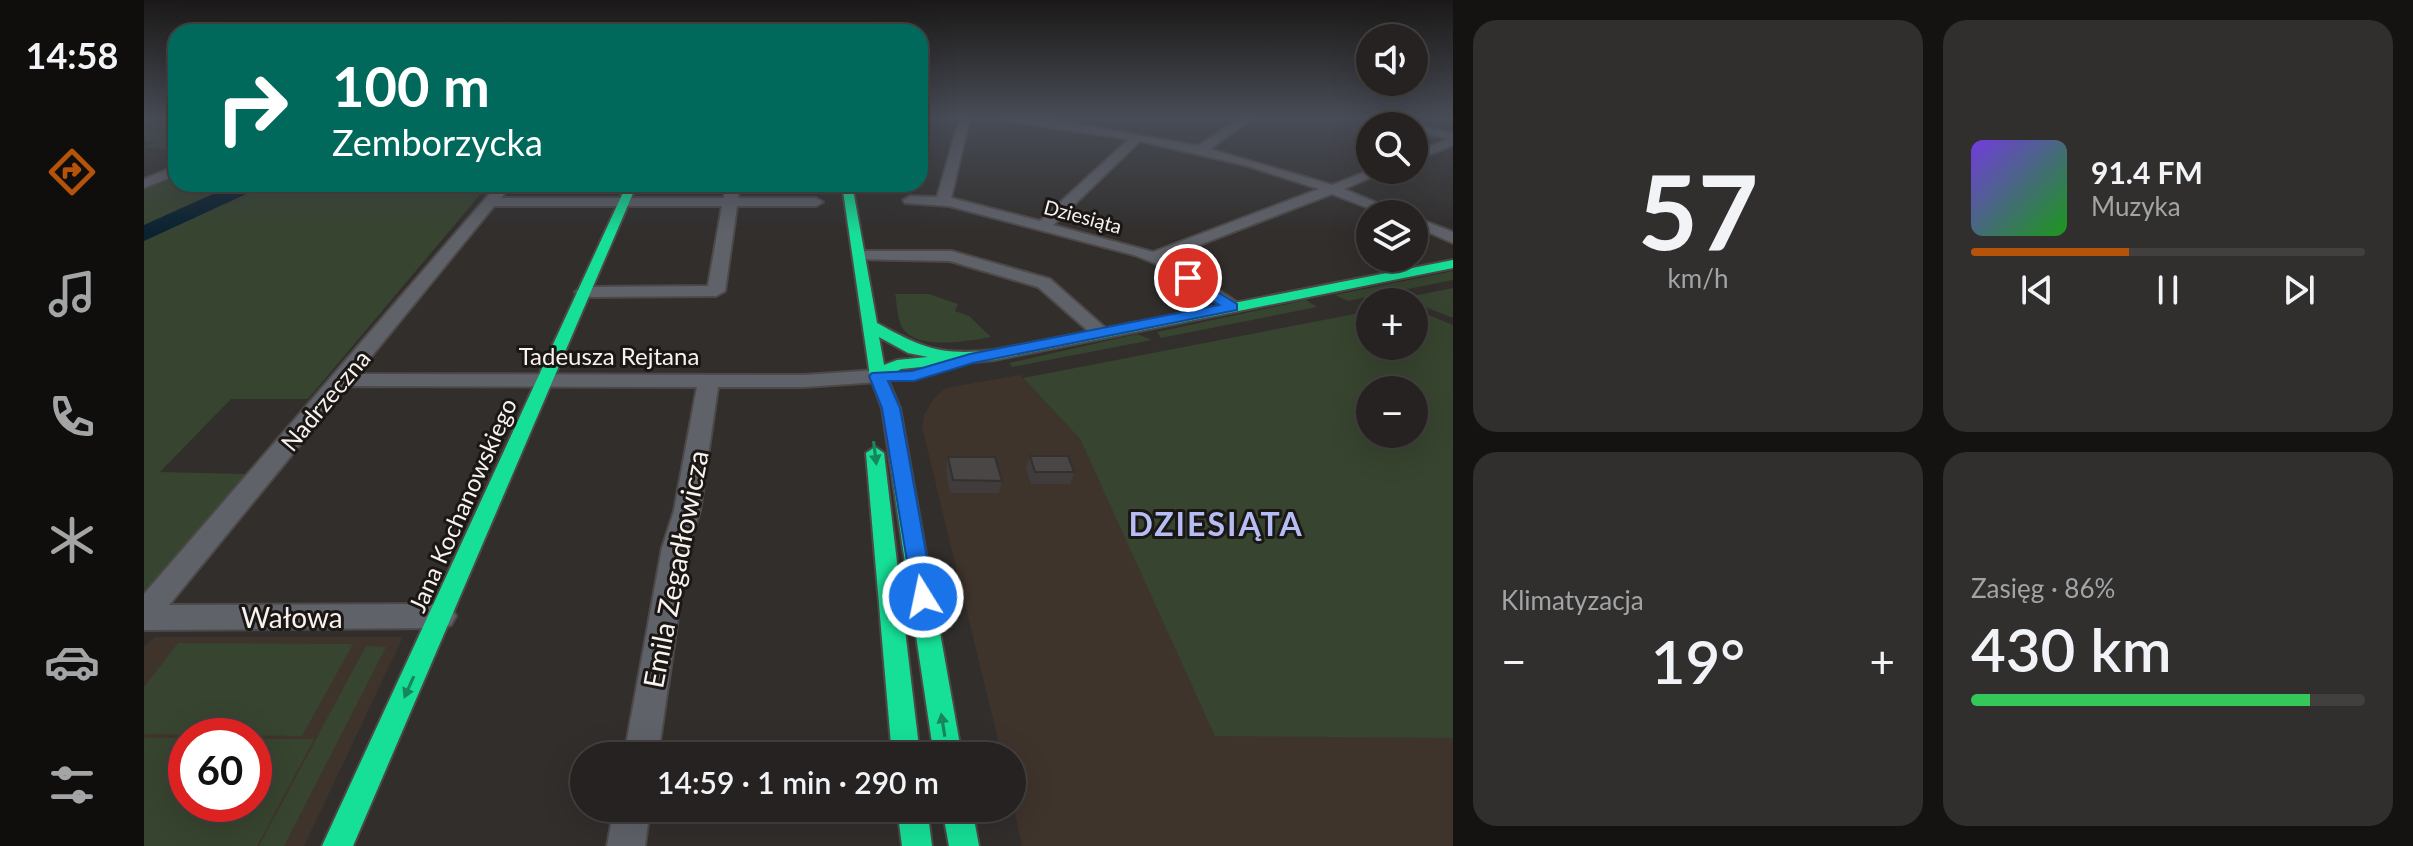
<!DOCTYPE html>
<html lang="pl">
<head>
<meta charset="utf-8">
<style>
  :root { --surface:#252221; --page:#312f2e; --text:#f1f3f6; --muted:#a3a4a5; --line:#423f3f; --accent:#b45309 }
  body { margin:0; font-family:Lato,sans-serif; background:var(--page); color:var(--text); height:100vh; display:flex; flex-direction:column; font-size:30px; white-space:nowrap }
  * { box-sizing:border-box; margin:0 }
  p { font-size:26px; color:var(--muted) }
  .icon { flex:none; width:44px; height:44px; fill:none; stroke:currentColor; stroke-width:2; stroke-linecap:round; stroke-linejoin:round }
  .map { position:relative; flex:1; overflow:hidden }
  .drawer { display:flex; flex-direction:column; gap:20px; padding:20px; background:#141312; width:960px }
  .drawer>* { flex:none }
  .hud { position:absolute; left:24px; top:24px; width:760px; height:168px; border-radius:24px; box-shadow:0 8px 32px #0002,0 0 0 2px var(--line); background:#00695c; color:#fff; overflow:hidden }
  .buttons { position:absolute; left:1212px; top:24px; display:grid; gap:16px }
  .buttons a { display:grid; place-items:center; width:72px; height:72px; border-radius:50%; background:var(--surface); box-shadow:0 8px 32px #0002,0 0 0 2px var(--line); font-size:40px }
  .speed { position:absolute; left:24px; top:718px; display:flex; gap:16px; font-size:40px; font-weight:700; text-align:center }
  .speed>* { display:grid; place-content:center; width:104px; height:104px; border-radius:50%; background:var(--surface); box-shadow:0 8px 32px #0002,0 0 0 2px var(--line); line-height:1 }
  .speed .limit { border:12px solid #d22; background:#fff; color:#111 }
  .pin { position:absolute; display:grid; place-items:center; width:68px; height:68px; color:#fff; margin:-34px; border:4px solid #fff; border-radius:50%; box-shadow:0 2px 8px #0007 }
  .me { position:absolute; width:88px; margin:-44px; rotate:350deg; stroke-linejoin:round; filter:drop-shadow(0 0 6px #0008) }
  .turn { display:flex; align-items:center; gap:28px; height:168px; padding:0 32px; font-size:36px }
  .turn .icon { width:104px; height:104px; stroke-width:2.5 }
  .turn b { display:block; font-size:56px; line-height:68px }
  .big { font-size:60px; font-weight:600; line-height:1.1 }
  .drawer .tile { flex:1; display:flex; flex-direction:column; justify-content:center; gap:12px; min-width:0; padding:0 28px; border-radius:24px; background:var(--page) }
  .drawer .dial { align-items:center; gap:0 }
  .dial b { font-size:104px; line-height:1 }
  .song { display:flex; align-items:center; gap:24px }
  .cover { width:96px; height:96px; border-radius:12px; background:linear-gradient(135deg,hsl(260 70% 55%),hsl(120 70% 35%)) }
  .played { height:8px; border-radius:4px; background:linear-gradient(90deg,var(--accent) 40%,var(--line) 40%) }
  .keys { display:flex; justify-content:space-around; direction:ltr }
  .heat { display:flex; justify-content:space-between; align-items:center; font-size:44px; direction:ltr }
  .charge { height:12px; border-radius:6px; background:linear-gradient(90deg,#34c759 86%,var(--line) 0) }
  .drawer .tiles { flex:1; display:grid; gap:20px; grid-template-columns:repeat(2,1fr) }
  .trip { position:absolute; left:426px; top:742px; width:456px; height:80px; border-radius:40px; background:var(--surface); box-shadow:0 8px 32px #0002,0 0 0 2px var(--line); font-weight:600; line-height:80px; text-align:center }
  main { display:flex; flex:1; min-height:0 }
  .tabs { display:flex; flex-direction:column; width:144px; justify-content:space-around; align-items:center; background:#0f0e0d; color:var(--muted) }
  .tabs .icon { width:56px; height:56px }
  .tabs .active { color:var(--accent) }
  .tabs b { font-size:36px; color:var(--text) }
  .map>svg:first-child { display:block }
  .built { fill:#3f342c; fill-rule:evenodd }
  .green { fill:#37442f; fill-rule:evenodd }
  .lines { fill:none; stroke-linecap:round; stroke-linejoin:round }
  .river { fill:#092130; fill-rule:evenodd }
  .street-casing { stroke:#4c4948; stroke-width:4 }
  .fast-casing { stroke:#4c4948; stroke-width:4 }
  .street { fill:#60626a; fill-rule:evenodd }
  .fast { fill:#16e098; fill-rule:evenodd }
  .wall { fill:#3f3c3b }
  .building { fill:#494645; stroke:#333130; stroke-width:2 }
  .oneway { fill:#18865d }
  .route { fill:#1a73e8; stroke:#114b97; stroke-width:2 }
  .labels { text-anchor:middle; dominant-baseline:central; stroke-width:6; stroke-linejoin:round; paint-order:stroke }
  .far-street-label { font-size:20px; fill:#f7f2ef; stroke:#1a1714 }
  .street-label { font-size:24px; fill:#f7f2ef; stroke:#1a1714 }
  .near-street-label { font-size:28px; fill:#f7f2ef; stroke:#1a1714 }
  .district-label { font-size:32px; font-weight:bold; letter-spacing:2px; fill:#b6bdf5; stroke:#1a1714 }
</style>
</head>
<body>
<main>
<nav class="tabs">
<b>14:58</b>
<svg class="icon active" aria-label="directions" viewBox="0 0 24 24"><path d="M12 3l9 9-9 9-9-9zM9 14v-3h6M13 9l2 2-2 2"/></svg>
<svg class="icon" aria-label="music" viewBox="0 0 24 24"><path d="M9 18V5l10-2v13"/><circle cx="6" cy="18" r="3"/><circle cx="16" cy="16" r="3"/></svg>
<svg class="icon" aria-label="phone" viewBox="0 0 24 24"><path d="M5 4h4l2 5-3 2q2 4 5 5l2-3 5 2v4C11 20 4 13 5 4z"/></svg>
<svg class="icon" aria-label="climate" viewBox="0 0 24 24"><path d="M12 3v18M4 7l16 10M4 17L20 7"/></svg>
<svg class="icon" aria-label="car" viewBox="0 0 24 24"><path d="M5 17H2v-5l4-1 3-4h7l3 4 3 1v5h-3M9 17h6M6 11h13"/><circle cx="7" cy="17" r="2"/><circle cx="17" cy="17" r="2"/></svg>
<svg class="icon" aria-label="filters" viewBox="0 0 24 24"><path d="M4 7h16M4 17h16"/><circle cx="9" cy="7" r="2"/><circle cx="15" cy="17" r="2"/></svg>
</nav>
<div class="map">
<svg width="1309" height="846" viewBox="0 0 1309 846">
  <rect width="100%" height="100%" fill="#312e2c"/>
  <g class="built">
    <path d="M 876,375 L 936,439 L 1071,735 L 1309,738 L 1309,846 L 878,846 L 868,799 L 868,756 L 858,756 L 778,427 L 780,415 L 790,398 L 802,388 Z"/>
    <path d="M 11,637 L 259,637 L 160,846 L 0,846 L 0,647 ZM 42,736 L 110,736 L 110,804 L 42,804 Z"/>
  </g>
  <g class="green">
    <path d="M 8,117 L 32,119 L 32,150 L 0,147 L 11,142 L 0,141 L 3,137 L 0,136 L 0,120 Z"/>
    <path d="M 32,171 L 32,184 L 345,184 L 164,399 L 87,399 L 16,472 L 102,474 L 0,592 L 0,186 Z"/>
    <path d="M 1309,271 L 1309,280 L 1204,301 L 1191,295 Z"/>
    <path d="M 1309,288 L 1309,318 L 1259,298 Z"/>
    <path d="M 751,294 L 785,294 L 814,304 L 811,311 L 825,316 L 847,337 C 825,341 769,352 757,325 C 753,316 753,303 751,294 Z"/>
    <path d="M 1162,300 L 1173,307 L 1017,338 L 1013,332 Z"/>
    <path d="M 1270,309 L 1309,325 L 1309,738 L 1071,736 L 936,439 L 879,378 L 1226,311 L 1226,346 L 1270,346 ZM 1226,390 L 1270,390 L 1270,434 L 1226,434 Z"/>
    <path d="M 993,334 L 1008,340 L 868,367 L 865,363 Z"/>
    <path d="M 34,643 L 209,644 L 158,736 L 0,734 L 0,687 Z"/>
    <path d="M 222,646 L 242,647 L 140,846 L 115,846 Z"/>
    <path d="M 0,738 L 42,738 L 42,804 L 110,804 L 110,739 L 170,739 L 113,846 L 0,846 Z"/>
  </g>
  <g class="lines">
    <path class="river" d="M 91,184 L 118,184 L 115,188 L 0,241 L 0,225 Z"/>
    <g class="street-casing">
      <g id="street">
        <path d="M 816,117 L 826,117 L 807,198 L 896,221 L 985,139 L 857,120 L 852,117 L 908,120 L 1054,146 L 1098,117 L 1110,117 L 1066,149 L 1188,185 L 1226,170 L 1244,170 L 1200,189 L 1260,214 L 1240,214 L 1188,194 L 1024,257 L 1094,303 L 1097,307 L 1088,312 L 1013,264 L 990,255 L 805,206 L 761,203 L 759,200 L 766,196 L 793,197 ZM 996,141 L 1104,166 L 1175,189 L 1009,252 L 909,225 Z"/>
        <path d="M 1216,117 L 1235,117 L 1309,133 L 1309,145 L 1270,161 L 1270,153 L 1305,139 L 1270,131 L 1270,126 L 1248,126 Z"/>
        <path d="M 32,166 L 32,175 L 0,188 L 0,179 Z"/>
        <path d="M 354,184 L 368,184 L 357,198 L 580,198 L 582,184 L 596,184 L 594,198 L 672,198 L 679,202 L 672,206 L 593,206 L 581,291 L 572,296 L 440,297 L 431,292 L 440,287 L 564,286 L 578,206 L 350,206 L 213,374 L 660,375 L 734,370 L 744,376 L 734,382 L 660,387 L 574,387 L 556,511 L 544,548 L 514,756 L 480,756 L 518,548 L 530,511 L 553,387 L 204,386 L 25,605 L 297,604 L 307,607 L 312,616 L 307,625 L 297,628 L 0,630 L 0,594 Z"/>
        <path d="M 1270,217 L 1309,232 L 1309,243 L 1270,226 Z"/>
        <path d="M 715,251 L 807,251 L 906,279 L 966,332 L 957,338 L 950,336 L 894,287 L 806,261 L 709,259 L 709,253 Z"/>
        <path d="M 470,808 L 506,808 L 501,846 L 463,846 Z"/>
      </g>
    </g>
    <g class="fast-casing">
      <g id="fast">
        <path d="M 483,184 L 493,184 L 209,846 L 178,846 Z"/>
        <path d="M 698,184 L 708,184 L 733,323 C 778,348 797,356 850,350 L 1309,260 L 1309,268 L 850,360 L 757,369 L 743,378 L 756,408 L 818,756 L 790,756 L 738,408 L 726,376 ZM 735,337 L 764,353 L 784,357 L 753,360 L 740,365 Z"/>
        <path d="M 731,447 L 740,453 L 776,756 L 748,756 L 722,453 Z"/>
        <path d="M 753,808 L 783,808 L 788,846 L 758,846 Z"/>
        <path d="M 798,808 L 828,808 L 835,846 L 805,846 Z"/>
      </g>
    </g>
    <use href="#street" class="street"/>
    <use href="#fast" class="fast"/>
  </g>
  <g class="wall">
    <path d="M 886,456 L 930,472 L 926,484 L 887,484 L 882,468 Z"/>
    <path d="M 804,457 L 858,481 L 855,493 L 806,493 L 802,469 Z"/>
  </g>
  <g class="building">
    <path d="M 886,456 L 924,456 L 930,472 L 891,472 Z"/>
    <path d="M 804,457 L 851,457 L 858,481 L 809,480 Z"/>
  </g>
  <defs><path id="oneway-solid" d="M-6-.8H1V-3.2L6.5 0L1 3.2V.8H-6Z" transform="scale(2)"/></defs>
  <g class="oneway">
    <use href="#oneway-solid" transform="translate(731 453) rotate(83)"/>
    <use href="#oneway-solid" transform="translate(265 687) rotate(114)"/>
    <use href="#oneway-solid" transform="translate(799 725) rotate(-99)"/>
  </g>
  <linearGradient id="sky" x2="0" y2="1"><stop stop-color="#1b1918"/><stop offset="0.5" stop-color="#484c56"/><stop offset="1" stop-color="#484c56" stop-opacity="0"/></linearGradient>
  <rect width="1309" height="235" fill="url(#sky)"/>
  <path class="route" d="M 1044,274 L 1093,304 L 1093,310 L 829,363 L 770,381 L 744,381 L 756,408 L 790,597 L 787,604 L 779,607 L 770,604 L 738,408 L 725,376 L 728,373 L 768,371 L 826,354 L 1075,305 L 1040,281 L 1040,275 Z"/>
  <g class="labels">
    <g class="far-street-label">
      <text transform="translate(939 216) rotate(15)">Dziesiąta</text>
    </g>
    <g class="street-label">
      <text x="465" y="355">Tadeusza Rejtana</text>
      <text transform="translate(181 400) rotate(-50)">Nadrzeczna</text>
      <text transform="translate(318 505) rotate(-66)">Jana Kochanowskiego</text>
    </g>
    <g class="near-street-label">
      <text transform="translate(531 569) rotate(-79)">Emila Zegadłowicza</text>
      <text x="148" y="617">Wałowa</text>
    </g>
    <g class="district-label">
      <text x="1072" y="523">DZIESIĄTA</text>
    </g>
  </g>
</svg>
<div class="buttons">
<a><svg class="icon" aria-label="sound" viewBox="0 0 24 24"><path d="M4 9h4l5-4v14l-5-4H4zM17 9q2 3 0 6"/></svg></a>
<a><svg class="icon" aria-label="search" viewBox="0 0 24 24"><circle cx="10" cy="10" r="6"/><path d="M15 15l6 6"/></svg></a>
<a><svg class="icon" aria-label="layers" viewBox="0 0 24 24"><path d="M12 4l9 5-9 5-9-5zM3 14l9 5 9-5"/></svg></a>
<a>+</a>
<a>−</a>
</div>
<div class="speed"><div class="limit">60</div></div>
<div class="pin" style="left:1044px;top:278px;background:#d93025"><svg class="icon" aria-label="arrive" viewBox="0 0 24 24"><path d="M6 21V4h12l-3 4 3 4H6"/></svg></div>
<svg class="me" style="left:779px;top:597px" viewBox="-20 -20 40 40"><circle r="17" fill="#1a73e8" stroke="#fff" stroke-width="3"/><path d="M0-11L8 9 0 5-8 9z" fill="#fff"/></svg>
<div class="trip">14:59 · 1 min · 290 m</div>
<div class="hud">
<div class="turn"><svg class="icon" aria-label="right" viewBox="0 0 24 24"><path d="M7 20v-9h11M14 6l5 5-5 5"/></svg><div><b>100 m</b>Zemborzycka</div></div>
</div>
</div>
<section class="drawer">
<div class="tiles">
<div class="tile dial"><b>57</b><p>km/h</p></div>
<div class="tile">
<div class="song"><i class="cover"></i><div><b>91.4 FM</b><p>Muzyka</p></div></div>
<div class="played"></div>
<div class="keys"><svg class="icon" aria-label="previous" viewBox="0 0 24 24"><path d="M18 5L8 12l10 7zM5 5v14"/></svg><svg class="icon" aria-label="pause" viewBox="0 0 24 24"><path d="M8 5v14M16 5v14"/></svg><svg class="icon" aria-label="next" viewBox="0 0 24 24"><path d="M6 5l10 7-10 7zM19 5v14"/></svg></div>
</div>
<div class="tile"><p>Klimatyzacja</p>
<div class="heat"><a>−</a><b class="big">19°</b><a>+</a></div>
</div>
<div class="tile"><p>Zasięg · 86%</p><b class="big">430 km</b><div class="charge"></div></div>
</div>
</section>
</main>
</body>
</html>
